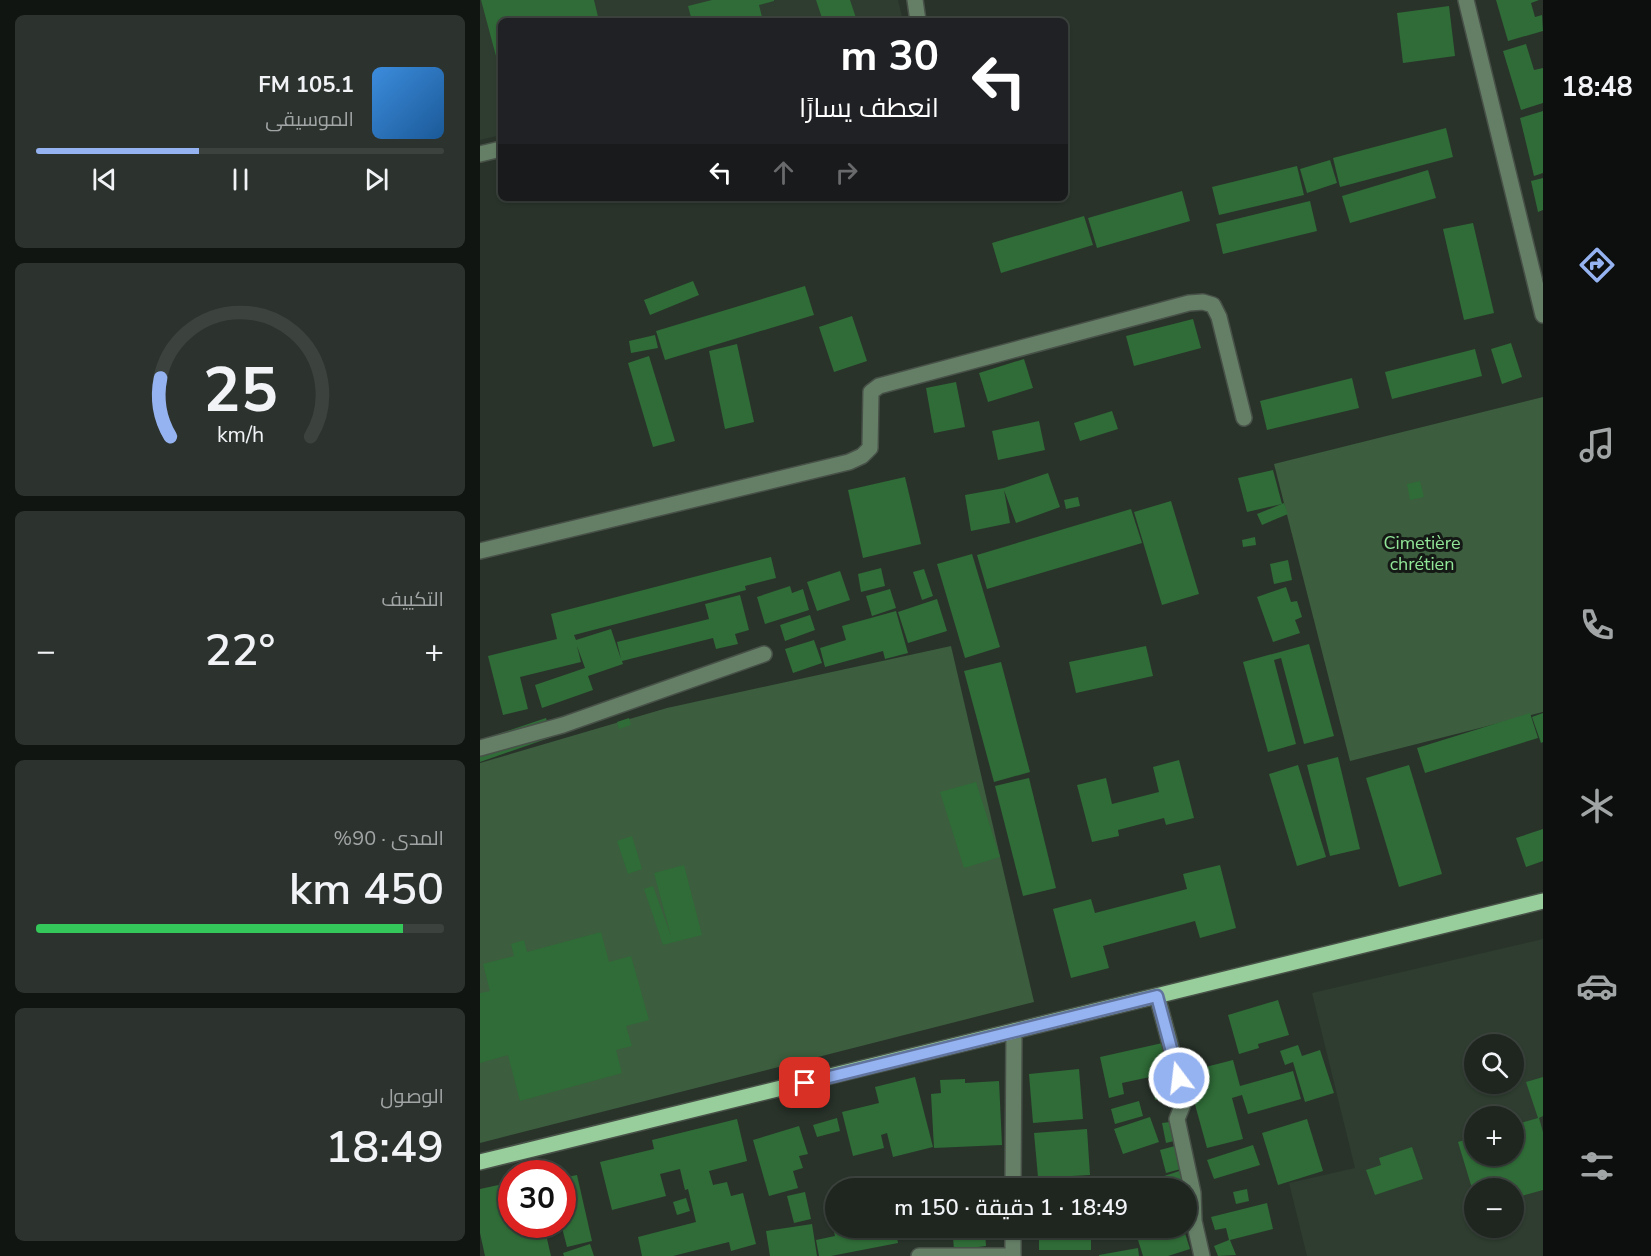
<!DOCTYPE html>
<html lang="ar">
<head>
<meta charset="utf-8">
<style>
  :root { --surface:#1f2620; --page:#2c322d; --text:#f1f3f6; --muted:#a1a5a5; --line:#3c433e; --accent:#95b2f1 }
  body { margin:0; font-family:"Nunito Sans",Cairo,sans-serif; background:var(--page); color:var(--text); direction:rtl; height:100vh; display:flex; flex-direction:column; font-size:22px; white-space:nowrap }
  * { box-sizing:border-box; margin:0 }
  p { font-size:20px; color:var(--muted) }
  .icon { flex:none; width:33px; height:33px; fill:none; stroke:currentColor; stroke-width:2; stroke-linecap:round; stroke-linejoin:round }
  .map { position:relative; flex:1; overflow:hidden; direction:ltr }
  .sheet { display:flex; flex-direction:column; gap:15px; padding:15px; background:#111512; width:480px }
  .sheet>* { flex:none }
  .banner { position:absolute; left:18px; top:18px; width:570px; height:183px; border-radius:9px; box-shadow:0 2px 4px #0004,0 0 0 2px var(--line); direction:rtl; background:#202124; color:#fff; overflow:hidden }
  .tools { position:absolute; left:984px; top:1034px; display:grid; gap:12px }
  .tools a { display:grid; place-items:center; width:60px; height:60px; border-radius:50%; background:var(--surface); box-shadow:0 2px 4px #0004,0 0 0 2px var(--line); font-size:30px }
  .speed { position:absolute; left:18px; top:1160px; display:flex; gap:12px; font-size:30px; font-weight:700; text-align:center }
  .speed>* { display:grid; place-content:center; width:78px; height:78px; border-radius:50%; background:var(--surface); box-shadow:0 2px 4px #0004,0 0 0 2px var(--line); line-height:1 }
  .speed .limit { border:9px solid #d22; background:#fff; color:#111 }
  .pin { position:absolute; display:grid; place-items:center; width:51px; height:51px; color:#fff; margin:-26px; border-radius:12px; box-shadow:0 3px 9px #0006 }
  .me { position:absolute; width:66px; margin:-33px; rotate:345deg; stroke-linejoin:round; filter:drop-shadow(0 0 4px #0008) }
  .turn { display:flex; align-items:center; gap:21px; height:126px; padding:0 30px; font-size:27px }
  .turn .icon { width:78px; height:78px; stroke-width:2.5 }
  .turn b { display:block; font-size:42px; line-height:51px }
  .lanes { display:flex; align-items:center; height:57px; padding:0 30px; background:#0003; justify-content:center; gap:30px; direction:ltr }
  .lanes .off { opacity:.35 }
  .big { font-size:45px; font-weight:600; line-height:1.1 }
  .sheet .widget { flex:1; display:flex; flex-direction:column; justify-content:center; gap:9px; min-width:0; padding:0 21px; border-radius:9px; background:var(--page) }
  .sheet .dial { align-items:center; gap:0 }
  .dial svg { height:156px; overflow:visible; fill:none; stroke:var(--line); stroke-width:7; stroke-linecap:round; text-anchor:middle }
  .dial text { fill:var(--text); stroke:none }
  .song { display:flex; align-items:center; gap:18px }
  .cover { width:72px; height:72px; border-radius:9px; background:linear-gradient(135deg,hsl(210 70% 55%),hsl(210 70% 35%)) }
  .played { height:6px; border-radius:3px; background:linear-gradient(90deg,var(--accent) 40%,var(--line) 40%) }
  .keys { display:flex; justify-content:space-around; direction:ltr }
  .heat { display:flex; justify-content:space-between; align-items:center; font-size:33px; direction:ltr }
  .charge { height:9px; border-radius:4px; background:linear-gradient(90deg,#34c759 90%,var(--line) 0) }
  .trip { position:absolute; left:345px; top:1178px; width:372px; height:60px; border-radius:30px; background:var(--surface); box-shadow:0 2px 4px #0004,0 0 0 2px var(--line); font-weight:600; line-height:60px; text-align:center; direction:rtl }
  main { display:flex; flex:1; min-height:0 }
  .tabs { display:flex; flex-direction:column; width:108px; justify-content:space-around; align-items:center; background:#0c0f0d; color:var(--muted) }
  .tabs .icon { width:42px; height:42px }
  .tabs .on { color:var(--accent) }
  .tabs b { font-size:27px; color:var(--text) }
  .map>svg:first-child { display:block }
  .built { fill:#2e3d2f; fill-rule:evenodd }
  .green { fill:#3c5d3e }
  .building { fill:#2f6c37 }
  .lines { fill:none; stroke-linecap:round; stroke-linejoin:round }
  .minor-casing { stroke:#485148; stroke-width:18 }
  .major-casing { stroke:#485148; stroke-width:18 }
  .minor { stroke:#657f67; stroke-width:15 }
  .major { stroke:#98ce9b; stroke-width:15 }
  .route-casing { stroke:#61749d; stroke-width:15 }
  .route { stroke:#95b2f1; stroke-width:10 }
  .labels { text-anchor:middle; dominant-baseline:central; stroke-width:6; stroke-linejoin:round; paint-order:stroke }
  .park-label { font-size:18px; fill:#91e698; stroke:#151915 }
</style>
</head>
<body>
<main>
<nav class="tabs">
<b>18:48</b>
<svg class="icon on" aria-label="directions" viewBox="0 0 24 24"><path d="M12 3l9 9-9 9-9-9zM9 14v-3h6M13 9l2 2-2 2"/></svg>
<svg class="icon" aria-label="music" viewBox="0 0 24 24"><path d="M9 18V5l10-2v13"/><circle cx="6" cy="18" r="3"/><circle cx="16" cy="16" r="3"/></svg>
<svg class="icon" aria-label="phone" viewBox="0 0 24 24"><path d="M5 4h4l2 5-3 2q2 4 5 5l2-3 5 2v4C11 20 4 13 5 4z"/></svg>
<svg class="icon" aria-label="climate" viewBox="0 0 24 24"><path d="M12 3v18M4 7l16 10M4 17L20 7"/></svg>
<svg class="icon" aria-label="car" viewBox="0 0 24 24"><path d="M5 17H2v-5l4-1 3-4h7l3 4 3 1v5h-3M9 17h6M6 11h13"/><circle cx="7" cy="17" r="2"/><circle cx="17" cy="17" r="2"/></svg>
<svg class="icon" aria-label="filters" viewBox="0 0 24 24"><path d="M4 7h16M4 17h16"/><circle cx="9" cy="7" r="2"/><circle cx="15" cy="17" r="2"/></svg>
</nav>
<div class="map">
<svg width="1063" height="1256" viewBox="0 0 1063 1256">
  <rect width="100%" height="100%" fill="#29332a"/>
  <g class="built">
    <path d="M 0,0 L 418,0 L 423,21 L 21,21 L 21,135 L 0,140 Z"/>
    <path d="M 1063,939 L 1063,1256 L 827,1256 L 809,1183 L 875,1168 L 832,993 ZM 994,1044 L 1034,1044 L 1034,1083 L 994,1083 ZM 994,1116 L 1034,1116 L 1034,1155 L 994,1155 ZM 994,1188 L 1034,1188 L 1034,1227 L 994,1227 Z"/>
  </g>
  <g class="green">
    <path d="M 1063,397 L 1063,712 L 870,761 L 794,464 Z"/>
    <path d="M 471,646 L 554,1002 L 0,1143 L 0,763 L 187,708 Z"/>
  </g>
  <g class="building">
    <path d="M 1,0 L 114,0 L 119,21 L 21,21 L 20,71 Z"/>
    <path d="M 232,0 L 294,0 L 294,1 L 279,5 L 283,21 L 212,21 L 208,6 Z"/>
    <path d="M 336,0 L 370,0 L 377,21 L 343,21 Z"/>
    <path d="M 1016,0 L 1059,0 L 1051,3 L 1055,17 L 1062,15 L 1063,31 L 1028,41 Z"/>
    <path d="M 969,6 L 975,56 L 923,63 L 917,13 Z"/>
    <path d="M 1046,44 L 1054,70 L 1063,68 L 1063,103 L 1041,110 L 1023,51 Z"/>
    <path d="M 1063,111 L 1063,173 L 1054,176 L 1040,118 Z"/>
    <path d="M 966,128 L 973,157 L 860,187 L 853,158 Z"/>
    <path d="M 850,160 L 857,183 L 827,193 L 820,169 Z"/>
    <path d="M 817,166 L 824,195 L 739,215 L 732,187 Z"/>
    <path d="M 948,170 L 956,198 L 870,223 L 862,196 Z"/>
    <path d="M 1063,178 L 1063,210 L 1058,212 L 1051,181 Z"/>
    <path d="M 702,191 L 710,221 L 617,248 L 608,218 Z"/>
    <path d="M 830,201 L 837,231 L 743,254 L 736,224 Z"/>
    <path d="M 604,216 L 613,245 L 521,273 L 512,243 Z"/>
    <path d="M 993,223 L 1014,313 L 984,320 L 963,229 Z"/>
    <path d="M 213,281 L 219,295 L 170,315 L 164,300 Z"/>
    <path d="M 325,286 L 334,315 L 185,360 L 176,331 Z"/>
    <path d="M 372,316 L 387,361 L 354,372 L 339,327 Z"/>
    <path d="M 713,319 L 721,348 L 654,366 L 646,336 Z"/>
    <path d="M 175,335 L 178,348 L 151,353 L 149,341 Z"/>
    <path d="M 1031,343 L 1042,377 L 1022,384 L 1011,349 Z"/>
    <path d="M 257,344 L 274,422 L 245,429 L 229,351 Z"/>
    <path d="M 995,349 L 1002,376 L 912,399 L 905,372 Z"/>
    <path d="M 169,356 L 195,441 L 173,447 L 148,363 Z"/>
    <path d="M 544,359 L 553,388 L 508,402 L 499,373 Z"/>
    <path d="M 872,378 L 879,408 L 787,430 L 780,401 Z"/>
    <path d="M 476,382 L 485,427 L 454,433 L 446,388 Z"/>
    <path d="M 632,411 L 638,429 L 600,441 L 594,423 Z"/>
    <path d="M 559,421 L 565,450 L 518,460 L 512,431 Z"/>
    <path d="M 793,470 L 802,504 L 767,512 L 758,478 Z"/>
    <path d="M 568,473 L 580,507 L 536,523 L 524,490 L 530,523 L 491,531 L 485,495 L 524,488 Z"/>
    <path d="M 425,477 L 441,544 L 383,558 L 368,490 Z"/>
    <path d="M 940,481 L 944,497 L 930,500 L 927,484 Z"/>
    <path d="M 598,497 L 600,506 L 586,509 L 584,500 Z"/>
    <path d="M 691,501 L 719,594 L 682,605 L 654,512 Z"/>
    <path d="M 804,503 L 808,514 L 782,525 L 777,514 Z"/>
    <path d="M 651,509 L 662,543 L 507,589 L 497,555 Z"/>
    <path d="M 775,537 L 776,545 L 763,547 L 762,540 Z"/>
    <path d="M 492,554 L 520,647 L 485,658 L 457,564 Z"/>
    <path d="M 291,557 L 296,578 L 265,586 L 266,590 L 94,635 L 96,640 L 131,629 L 141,659 L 137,642 L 229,619 L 225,604 L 260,595 L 269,630 L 255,634 L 258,644 L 236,649 L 233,638 L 142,661 L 143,664 L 108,676 L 113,690 L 62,708 L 55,685 L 105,668 L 97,646 L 101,662 L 40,677 L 48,709 L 23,715 L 8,656 L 77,639 L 71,614 Z"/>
    <path d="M 808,560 L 812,580 L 794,584 L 790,564 Z"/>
    <path d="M 401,568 L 405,586 L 381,592 L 378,574 Z"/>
    <path d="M 444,569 L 453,596 L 442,600 L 433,572 Z"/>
    <path d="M 360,571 L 370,600 L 337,611 L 327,582 Z"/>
    <path d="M 310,586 L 312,593 L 323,589 L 329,610 L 285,624 L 277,597 Z"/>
    <path d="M 806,587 L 811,602 L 817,601 L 822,617 L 815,620 L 820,633 L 793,642 L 777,597 Z"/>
    <path d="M 410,589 L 416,608 L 392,616 L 386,596 Z"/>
    <path d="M 457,599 L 467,631 L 428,643 L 418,612 Z"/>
    <path d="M 416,611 L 428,653 L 405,659 L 403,651 L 345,667 L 340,648 L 366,640 L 362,626 Z"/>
    <path d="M 330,615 L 335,630 L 305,641 L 300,625 Z"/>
    <path d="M 334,640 L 342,663 L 313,673 L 305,649 Z"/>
    <path d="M 829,644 L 854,736 L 824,744 L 801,658 L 794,660 L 816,744 L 788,752 L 763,662 Z"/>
    <path d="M 666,646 L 673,676 L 596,693 L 589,662 Z"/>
    <path d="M 521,662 L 550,772 L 514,782 L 484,671 Z"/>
    <path d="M 1050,713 L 1058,738 L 945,773 L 937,748 Z"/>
    <path d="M 1063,713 L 1063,742 L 1061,743 L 1052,717 Z"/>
    <path d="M 66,718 L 72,737 L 0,762 L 0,740 Z"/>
    <path d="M 149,718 L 151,725 L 139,729 L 137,722 Z"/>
    <path d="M 858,757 L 880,849 L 850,856 L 827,765 Z"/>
    <path d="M 699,760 L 714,818 L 686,825 L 684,818 L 638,830 L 639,836 L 612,842 L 597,785 L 626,778 L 632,804 L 679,792 L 673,767 Z"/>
    <path d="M 818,765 L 846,857 L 817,866 L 789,774 Z"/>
    <path d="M 929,765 L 962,874 L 919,887 L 886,778 Z"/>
    <path d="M 549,778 L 576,888 L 543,896 L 515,786 Z"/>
    <path d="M 496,782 L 520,857 L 484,868 L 460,792 Z"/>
    <path d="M 1063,829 L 1063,861 L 1046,867 L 1036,838 Z"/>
    <path d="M 152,836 L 162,869 L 148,874 L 137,841 Z"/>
    <path d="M 204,865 L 222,935 L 183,945 L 164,889 L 173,886 L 191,936 L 174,873 Z"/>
    <path d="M 740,865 L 756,928 L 720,938 L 715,921 L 623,946 L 629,968 L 591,978 L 573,909 L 611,899 L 615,913 L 707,889 L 703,874 Z"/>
    <path d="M 121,932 L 129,962 L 151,956 L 169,1020 L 146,1026 L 152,1046 L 136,1050 L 142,1073 L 40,1101 L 28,1055 L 0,1063 L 0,993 L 10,991 L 3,964 L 34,956 L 31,944 L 44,940 L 47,952 Z"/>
    <path d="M 798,1000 L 809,1035 L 778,1044 L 779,1048 L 759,1054 L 748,1015 Z"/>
    <path d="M 687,1042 L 699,1094 L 675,1100 L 670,1077 L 642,1083 L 644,1094 L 629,1098 L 620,1057 Z"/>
    <path d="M 818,1045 L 822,1056 L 840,1050 L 854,1093 L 825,1102 L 813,1062 L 805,1065 L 800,1051 Z"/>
    <path d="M 753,1060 L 760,1086 L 813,1071 L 821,1099 L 768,1114 L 762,1095 L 752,1098 L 763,1139 L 727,1148 L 706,1072 Z"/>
    <path d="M 599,1069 L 603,1119 L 553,1123 L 549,1074 Z"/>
    <path d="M 435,1077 L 453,1147 L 413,1157 L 407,1133 L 401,1135 L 404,1148 L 373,1156 L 362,1112 L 399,1103 L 395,1087 Z"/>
    <path d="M 1063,1077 L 1063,1116 L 1059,1118 L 1063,1132 L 1063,1190 L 1034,1198 L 1034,1188 L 994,1188 L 994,1195 L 978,1142 L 994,1137 L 994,1155 L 1034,1155 L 1034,1125 L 1058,1118 L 1046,1082 Z"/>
    <path d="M 485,1079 L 485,1083 L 519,1081 L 522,1145 L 454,1148 L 451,1094 L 461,1093 L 460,1080 Z"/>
    <path d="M 659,1101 L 663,1116 L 635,1124 L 631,1109 Z"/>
    <path d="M 670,1117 L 679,1142 L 643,1154 L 634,1129 Z"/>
    <path d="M 357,1118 L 360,1131 L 337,1137 L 333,1125 Z"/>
    <path d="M 257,1119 L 267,1161 L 229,1171 L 233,1185 L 247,1182 L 251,1196 L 263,1193 L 276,1244 L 251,1251 L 249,1242 L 193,1256 L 162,1256 L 158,1237 L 216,1222 L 208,1189 L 205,1190 L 200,1169 L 180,1174 L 186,1196 L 132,1210 L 120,1162 L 174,1149 L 172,1140 Z"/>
    <path d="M 827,1119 L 843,1171 L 798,1185 L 782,1133 Z"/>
    <path d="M 690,1122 L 694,1141 L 686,1143 L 682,1123 Z"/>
    <path d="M 319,1126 L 328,1154 L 319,1156 L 323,1168 L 313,1171 L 318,1188 L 289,1196 L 273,1140 Z"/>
    <path d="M 607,1129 L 610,1175 L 592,1176 L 593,1188 L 559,1188 L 554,1133 Z"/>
    <path d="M 773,1145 L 780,1165 L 734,1179 L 727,1160 Z"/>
    <path d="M 695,1146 L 701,1169 L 686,1173 L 680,1150 Z"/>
    <path d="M 932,1147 L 943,1179 L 895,1195 L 886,1170 L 901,1165 L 899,1158 Z"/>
    <path d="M 702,1170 L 708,1188 L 649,1188 Z"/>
    <path d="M 97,1175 L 112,1241 L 87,1247 L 81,1224 L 82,1178 Z"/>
    <path d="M 405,1177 L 407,1188 L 375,1188 L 375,1183 Z"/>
    <path d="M 497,1178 L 498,1188 L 462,1188 L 462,1182 Z"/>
    <path d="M 450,1179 L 450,1188 L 421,1188 L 421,1180 Z"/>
    <path d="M 32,1182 L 32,1224 L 68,1224 L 64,1226 L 71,1256 L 5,1256 L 0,1233 L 0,1189 Z"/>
    <path d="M 767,1189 L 769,1201 L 756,1204 L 753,1192 Z"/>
    <path d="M 325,1192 L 331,1219 L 314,1223 L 307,1196 Z"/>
    <path d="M 206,1198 L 210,1211 L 197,1215 L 193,1202 Z"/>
    <path d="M 787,1203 L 793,1229 L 750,1240 L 756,1255 L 738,1256 L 734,1246 L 749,1240 L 746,1228 L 735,1230 L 731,1217 Z"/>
    <path d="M 356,1217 L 356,1227 L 415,1227 L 418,1243 L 351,1256 L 339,1256 L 336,1240 L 355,1236 L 351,1218 Z"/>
    <path d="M 332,1224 L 337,1256 L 290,1256 L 286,1231 Z"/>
    <path d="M 559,1227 L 647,1227 L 647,1229 L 611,1230 L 611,1250 L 559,1250 Z"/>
    <path d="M 654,1227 L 703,1227 L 710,1249 L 688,1256 L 663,1256 Z"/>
    <path d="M 505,1233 L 506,1246 L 474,1250 L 473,1237 Z"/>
    <path d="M 110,1244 L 114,1256 L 84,1256 L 83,1253 Z"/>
    <path d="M 658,1248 L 659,1256 L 619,1256 L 619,1255 Z"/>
  </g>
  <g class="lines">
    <g class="minor-casing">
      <g id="minor">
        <path d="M 435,0 L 438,21"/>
        <path d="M 986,0 L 1063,315"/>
        <path d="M 0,154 L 21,149"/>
        <path d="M 0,551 L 369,462 L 382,456 L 390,448 L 391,392 L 399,386 L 709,303 L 723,302 L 733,305 L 739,317 L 764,418"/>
        <path d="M 0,748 L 83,725 L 284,654"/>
        <path d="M 677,996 L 705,1099 L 697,1119 L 713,1193 L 714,1221 L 722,1256"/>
        <path d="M 533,1188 L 534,1031"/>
        <path d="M 439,1256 L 533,1256"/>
        <path d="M 533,1256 L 533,1227"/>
      </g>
    </g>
    <g class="major-casing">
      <path id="major" d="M 0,1162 L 1063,901"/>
    </g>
    <use href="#minor" class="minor"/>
    <use href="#major" class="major"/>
  </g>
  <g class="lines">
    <g class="route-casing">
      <path id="route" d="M 325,1083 L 677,996 L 699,1078"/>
    </g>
    <use href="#route" class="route"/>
  </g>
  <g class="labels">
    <g class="park-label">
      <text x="942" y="543">Cimetière<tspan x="942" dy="21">chrétien</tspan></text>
    </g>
  </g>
</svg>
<div class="tools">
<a><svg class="icon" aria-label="search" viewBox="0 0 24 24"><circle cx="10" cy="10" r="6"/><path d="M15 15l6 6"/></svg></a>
<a>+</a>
<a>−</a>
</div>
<div class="speed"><div class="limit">30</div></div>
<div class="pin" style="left:325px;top:1083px;background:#d93025"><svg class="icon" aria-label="arrive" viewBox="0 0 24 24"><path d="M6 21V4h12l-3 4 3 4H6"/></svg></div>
<svg class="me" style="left:699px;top:1078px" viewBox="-20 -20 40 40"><circle r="17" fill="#95b2f1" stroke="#fff" stroke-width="3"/><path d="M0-11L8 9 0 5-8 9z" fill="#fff"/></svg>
<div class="trip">18:49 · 1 دقيقة · 150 m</div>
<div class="banner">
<div class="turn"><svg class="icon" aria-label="left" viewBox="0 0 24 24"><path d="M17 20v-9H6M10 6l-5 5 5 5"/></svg><div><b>30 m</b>انعطف يسارًا</div></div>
<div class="lanes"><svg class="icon" aria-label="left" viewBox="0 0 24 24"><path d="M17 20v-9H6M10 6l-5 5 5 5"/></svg><svg class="icon off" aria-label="ahead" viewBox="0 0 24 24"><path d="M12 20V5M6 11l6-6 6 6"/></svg><svg class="icon off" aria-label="right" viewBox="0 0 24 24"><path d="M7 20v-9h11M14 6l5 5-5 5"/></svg></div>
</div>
</div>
<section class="sheet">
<div class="widget">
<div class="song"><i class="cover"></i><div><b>105.1 FM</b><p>الموسيقى</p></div></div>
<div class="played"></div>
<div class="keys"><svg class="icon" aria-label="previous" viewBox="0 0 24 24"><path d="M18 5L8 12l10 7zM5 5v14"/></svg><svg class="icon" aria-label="pause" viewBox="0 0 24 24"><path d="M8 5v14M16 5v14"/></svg><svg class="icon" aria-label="next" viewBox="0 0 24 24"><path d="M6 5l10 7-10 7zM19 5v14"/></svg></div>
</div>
<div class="widget dial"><svg viewBox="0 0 100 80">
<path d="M14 69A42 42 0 1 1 86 69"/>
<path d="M14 69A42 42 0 0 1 9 39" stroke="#95b2f1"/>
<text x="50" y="56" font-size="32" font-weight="700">25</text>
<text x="50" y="72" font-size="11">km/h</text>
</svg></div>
<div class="widget"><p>التكييف</p>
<div class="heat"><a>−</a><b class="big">22°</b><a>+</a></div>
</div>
<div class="widget"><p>المدى · 90%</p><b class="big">450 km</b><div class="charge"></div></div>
<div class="widget"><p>الوصول</p><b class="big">18:49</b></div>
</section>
</main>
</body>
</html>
